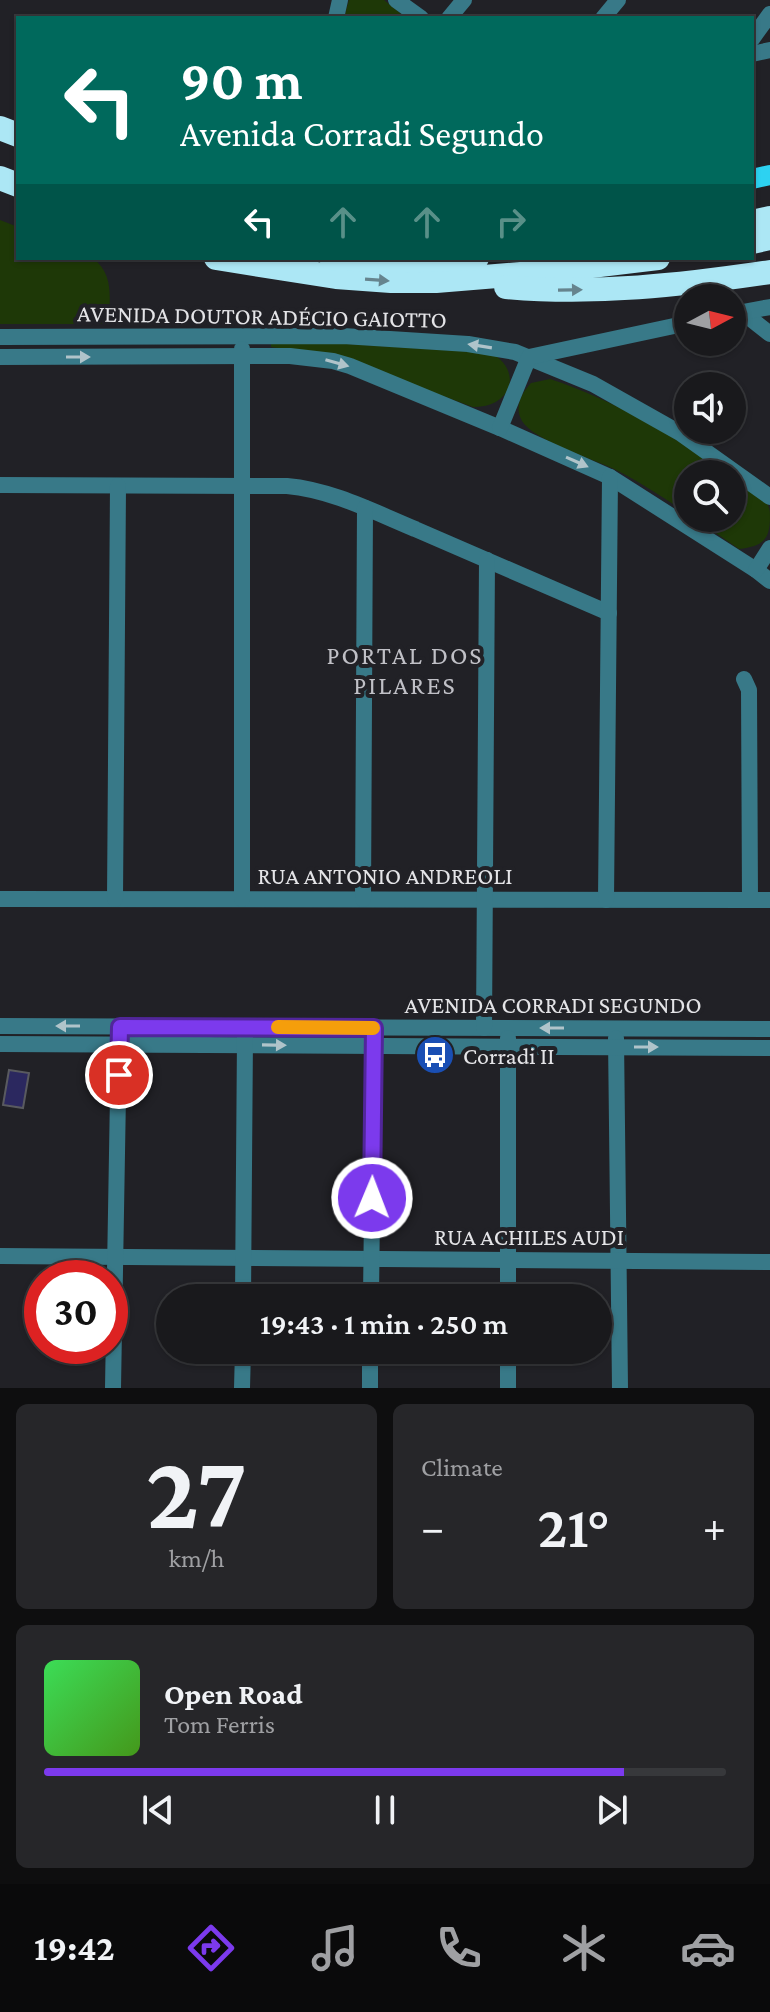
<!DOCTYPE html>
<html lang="en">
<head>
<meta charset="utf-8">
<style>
  :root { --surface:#19191c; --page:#262629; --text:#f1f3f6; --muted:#9fa0a3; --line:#37383b; --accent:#7c3aed }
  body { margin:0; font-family:"Crimson Pro",serif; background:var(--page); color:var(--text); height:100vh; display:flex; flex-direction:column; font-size:30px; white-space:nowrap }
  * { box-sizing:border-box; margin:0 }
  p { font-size:26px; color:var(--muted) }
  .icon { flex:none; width:44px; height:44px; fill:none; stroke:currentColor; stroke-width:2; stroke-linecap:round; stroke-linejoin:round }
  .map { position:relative; height:1388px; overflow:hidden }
  .sheet { display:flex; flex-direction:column; gap:16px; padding:16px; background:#0e0e0f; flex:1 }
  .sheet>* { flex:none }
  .guide { position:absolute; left:16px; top:16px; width:738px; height:244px; border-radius:0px; box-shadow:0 2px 6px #0004,0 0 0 2px var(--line); background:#00695c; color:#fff; overflow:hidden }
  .needle { width:52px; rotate:83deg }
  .buttons { position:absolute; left:674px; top:284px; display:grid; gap:16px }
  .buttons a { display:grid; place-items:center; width:72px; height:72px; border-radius:50%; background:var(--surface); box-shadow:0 2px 6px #0004,0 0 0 2px var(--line); font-size:40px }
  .speed { position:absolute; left:24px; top:1260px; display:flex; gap:16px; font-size:40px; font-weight:700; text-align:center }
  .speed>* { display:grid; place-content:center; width:104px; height:104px; border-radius:50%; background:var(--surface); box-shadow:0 2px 6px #0004,0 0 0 2px var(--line); line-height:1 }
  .speed .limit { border:12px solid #d22; background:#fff; color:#111 }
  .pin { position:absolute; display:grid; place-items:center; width:68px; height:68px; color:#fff; margin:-34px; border:4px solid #fff; border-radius:50%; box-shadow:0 2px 8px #0007 }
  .me { position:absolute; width:88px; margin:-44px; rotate:1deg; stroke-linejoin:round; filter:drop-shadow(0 0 6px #0008) }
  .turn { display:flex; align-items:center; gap:28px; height:168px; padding:0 32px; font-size:36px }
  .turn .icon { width:104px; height:104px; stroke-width:2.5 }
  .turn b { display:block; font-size:56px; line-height:68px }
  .lanes { display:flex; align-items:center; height:76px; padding:0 32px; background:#0003; justify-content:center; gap:40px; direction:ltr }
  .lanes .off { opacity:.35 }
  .big { font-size:60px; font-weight:600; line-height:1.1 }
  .sheet .widget { flex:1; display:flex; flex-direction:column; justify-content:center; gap:12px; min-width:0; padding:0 28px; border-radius:12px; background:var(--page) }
  .sheet .dial { align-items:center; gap:0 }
  .dial b { font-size:104px; line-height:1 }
  .song { display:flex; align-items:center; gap:24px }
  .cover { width:96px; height:96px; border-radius:12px; background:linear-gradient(135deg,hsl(130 70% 55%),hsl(100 70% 35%)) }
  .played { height:8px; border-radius:4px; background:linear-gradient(90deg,var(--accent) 85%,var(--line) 85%) }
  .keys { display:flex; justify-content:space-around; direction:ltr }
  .heat { display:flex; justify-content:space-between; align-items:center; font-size:44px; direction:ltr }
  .sheet .tiles { flex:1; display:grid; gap:16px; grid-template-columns:1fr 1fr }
  .widget:last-child { grid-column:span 2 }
  .trip { position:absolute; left:156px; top:1284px; width:456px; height:80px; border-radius:40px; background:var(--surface); box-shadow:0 2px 6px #0004,0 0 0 2px var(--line); font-weight:600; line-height:80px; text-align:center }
  .menu { display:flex; height:128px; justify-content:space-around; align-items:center; background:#0a0a0b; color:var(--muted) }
  .menu .icon { width:56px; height:56px }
  .menu .selected { color:var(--accent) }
  .menu b { font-size:36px; color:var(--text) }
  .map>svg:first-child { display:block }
  .green { fill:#1e3807 }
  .building { fill:#2b285f; stroke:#595a5f; stroke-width:2 }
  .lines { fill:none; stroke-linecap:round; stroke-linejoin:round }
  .minor { stroke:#387988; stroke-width:16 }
  .major { stroke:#2dd2f1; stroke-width:20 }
  .highway { stroke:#ace7f5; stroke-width:24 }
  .oneway { fill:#66848e }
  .oneway2 { fill:#b0c4ca }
  .route-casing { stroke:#51269a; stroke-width:20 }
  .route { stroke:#7c3aed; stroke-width:14 }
  .slow { stroke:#f59e0b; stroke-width:14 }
  .labels { text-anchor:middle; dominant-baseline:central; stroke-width:8; stroke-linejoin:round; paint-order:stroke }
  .street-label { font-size:24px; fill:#e4e4e7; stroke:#212126 }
  .poi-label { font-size:24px; fill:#e4e4e7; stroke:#212126; text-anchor:start }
  .neighbourhood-label { font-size:26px; letter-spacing:2px; fill:#c0c0c6; stroke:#212126 }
</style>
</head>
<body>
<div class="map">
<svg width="770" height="1388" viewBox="0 0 770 1388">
  <rect width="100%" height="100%" fill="#212126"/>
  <g class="green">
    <path d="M 349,0 L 384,0 L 406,18 L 344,18 Z"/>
    <path d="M 0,220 L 18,227 L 18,258 L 93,258 C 115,276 109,298 109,324 L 0,324 Z"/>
    <path d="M 331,343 L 492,353 C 524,373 510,408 473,407 L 334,356 L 271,347 L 271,344 Z"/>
    <path d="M 550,379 C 614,400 673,435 727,474 L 688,474 L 688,514 C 664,498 640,482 614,469 C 593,459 533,440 522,421 C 514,407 521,394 531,383 Z"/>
    <path d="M 732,477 C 742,484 763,495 768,505 C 770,510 770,512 770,517 C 770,541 762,546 739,549 L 694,518 L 732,518 Z"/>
  </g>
  <path class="building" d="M 9,1070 L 29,1073 L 23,1108 L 3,1105 Z"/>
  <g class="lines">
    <g class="minor">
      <path d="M 396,0 L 421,18"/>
      <path d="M 336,18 L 340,0"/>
      <path d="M 449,18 L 464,0"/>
      <path d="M 603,18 L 618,0"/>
      <path d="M 752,39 L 770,14"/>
      <path d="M 752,54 L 770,50"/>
      <path d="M 742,312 L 770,334"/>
      <path d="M 732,314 L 770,307"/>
      <path d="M 0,337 L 343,336 L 468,344 L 515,352 L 593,384 L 680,433 L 770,497"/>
      <path d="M 0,357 L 290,356 L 333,361 L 350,366 L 500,428 L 610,477 L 756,570 L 770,581"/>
      <path d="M 500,428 L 529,357 L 688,323"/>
      <path d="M 0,485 L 287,486 C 332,490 374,512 415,529 C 480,557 545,585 609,613"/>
      <path d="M 756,570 L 770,548"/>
      <path d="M 744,679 L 749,690 L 750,900"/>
      <path d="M 0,899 L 770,900"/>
      <path d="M 115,899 L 118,486"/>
      <path d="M 242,899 L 242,349"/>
      <path d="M 363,899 L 365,508"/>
      <path d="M 606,900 L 610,477"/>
      <path d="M 0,1026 L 770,1029"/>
      <path d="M 484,1028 L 487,560"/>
      <path d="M 616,1038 L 620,1388"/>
      <path d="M 0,1044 L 770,1048"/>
      <path d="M 0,1256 L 770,1262"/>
      <path d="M 243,1298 L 245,1036"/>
      <path d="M 371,1298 L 374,1036"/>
      <path d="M 508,1298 L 508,1038"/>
      <path d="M 113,1388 L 119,1036"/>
      <path d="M 242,1388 L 243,1350"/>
      <path d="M 370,1388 L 370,1350"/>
      <path d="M 508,1388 L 508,1350"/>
    </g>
    <path class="major" d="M 752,179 L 770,175"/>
    <g class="highway">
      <path d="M 0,128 L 18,135"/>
      <path d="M 0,178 L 18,185"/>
      <path d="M 752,222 L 770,218"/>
      <path d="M 752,242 L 770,238"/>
      <path d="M 216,258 L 336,277 L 391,281 L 436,281 L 533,273 L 658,258"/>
      <path d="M 331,258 L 395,261 L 477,258"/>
      <path d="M 506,287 C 595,295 682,285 770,272"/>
    </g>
  </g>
  <defs><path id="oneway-solid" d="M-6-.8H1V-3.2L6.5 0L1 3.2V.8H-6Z" transform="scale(2)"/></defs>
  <g class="oneway">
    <use href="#oneway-solid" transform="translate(377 280) rotate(4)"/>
    <use href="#oneway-solid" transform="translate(570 290) rotate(-1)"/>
  </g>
  <g class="oneway2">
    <use href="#oneway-solid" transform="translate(480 346) rotate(-171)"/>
    <use href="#oneway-solid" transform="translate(78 357)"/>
    <use href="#oneway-solid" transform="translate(337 363) rotate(16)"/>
    <use href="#oneway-solid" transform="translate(577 462) rotate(24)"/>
    <use href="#oneway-solid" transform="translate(68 1026) rotate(-180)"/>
    <use href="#oneway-solid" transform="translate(552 1028) rotate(-180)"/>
    <use href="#oneway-solid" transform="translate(274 1045) rotate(1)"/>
    <use href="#oneway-solid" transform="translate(646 1047)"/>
  </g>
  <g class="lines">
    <g class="route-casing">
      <path id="route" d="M 119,1075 L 120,1027 L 374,1028 L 372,1198"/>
    </g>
    <use href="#route" class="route"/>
    <path class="slow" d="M 278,1027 L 373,1028"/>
  </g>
  <defs>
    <g id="bus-disc" transform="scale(2)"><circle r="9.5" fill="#1a4fb4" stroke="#212126"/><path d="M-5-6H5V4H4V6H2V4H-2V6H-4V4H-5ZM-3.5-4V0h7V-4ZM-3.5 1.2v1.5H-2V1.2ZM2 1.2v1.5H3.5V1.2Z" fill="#fff"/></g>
  </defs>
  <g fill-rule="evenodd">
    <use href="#bus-disc" x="435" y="1055"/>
  </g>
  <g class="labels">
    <g class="street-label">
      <text transform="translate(262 316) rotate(1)">AVENIDA DOUTOR ADÉCIO GAIOTTO</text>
      <text x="385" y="875">RUA ANTONIO ANDREOLI</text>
      <text x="553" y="1004">AVENIDA CORRADI SEGUNDO</text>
      <text x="529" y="1236">RUA ACHILES AUDI</text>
    </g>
    <g class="poi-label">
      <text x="463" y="1055">Corradi II</text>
    </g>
    <g class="neighbourhood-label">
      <text x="405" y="655">PORTAL DOS<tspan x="405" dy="30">PILARES</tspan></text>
    </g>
  </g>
</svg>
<div class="buttons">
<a><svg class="needle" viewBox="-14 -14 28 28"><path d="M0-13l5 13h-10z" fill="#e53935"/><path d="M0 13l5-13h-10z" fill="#9fa0a3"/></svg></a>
<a><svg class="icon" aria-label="sound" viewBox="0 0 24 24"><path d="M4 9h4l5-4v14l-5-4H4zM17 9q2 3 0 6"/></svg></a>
<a><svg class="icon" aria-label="search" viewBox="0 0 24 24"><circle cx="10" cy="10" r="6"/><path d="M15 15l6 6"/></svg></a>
</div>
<div class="speed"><div class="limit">30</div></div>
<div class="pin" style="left:119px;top:1075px;background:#d93025"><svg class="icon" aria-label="arrive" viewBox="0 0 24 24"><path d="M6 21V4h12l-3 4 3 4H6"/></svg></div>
<svg class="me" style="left:372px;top:1198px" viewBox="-20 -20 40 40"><circle r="17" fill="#7c3aed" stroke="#fff" stroke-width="3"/><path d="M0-11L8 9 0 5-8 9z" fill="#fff"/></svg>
<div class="trip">19:43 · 1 min · 250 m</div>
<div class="guide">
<div class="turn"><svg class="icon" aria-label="left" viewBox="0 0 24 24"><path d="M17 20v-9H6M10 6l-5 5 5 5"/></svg><div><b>90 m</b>Avenida Corradi Segundo</div></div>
<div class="lanes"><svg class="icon" aria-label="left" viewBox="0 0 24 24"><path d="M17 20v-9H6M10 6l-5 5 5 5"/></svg><svg class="icon off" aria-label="ahead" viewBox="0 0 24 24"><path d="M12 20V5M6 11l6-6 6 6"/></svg><svg class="icon off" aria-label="ahead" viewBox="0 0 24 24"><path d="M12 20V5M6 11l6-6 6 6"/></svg><svg class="icon off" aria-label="right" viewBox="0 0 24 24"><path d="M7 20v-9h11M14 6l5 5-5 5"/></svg></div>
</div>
</div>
<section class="sheet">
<div class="tiles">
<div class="widget dial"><b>27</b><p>km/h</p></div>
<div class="widget"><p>Climate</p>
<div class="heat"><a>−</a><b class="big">21°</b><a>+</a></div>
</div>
<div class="widget">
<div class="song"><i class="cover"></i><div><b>Open Road</b><p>Tom Ferris</p></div></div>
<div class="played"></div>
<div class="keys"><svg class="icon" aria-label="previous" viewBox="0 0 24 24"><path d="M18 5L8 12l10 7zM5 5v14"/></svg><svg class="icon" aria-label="pause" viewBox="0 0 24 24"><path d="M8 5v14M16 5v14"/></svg><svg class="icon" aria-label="next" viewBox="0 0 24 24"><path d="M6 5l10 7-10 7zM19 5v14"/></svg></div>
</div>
</div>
</section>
<nav class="menu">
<b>19:42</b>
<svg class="icon selected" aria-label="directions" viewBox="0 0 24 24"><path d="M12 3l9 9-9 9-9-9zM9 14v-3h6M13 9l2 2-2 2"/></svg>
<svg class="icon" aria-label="music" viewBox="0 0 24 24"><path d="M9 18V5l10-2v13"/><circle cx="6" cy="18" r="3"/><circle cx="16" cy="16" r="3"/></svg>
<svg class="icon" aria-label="phone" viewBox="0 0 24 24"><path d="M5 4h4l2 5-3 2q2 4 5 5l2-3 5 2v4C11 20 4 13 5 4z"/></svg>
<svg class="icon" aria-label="climate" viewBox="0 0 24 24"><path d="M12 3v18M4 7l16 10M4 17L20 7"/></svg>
<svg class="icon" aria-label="car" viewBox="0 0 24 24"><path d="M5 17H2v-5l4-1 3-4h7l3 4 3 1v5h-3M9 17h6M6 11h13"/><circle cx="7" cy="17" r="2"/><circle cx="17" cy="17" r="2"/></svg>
</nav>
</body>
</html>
